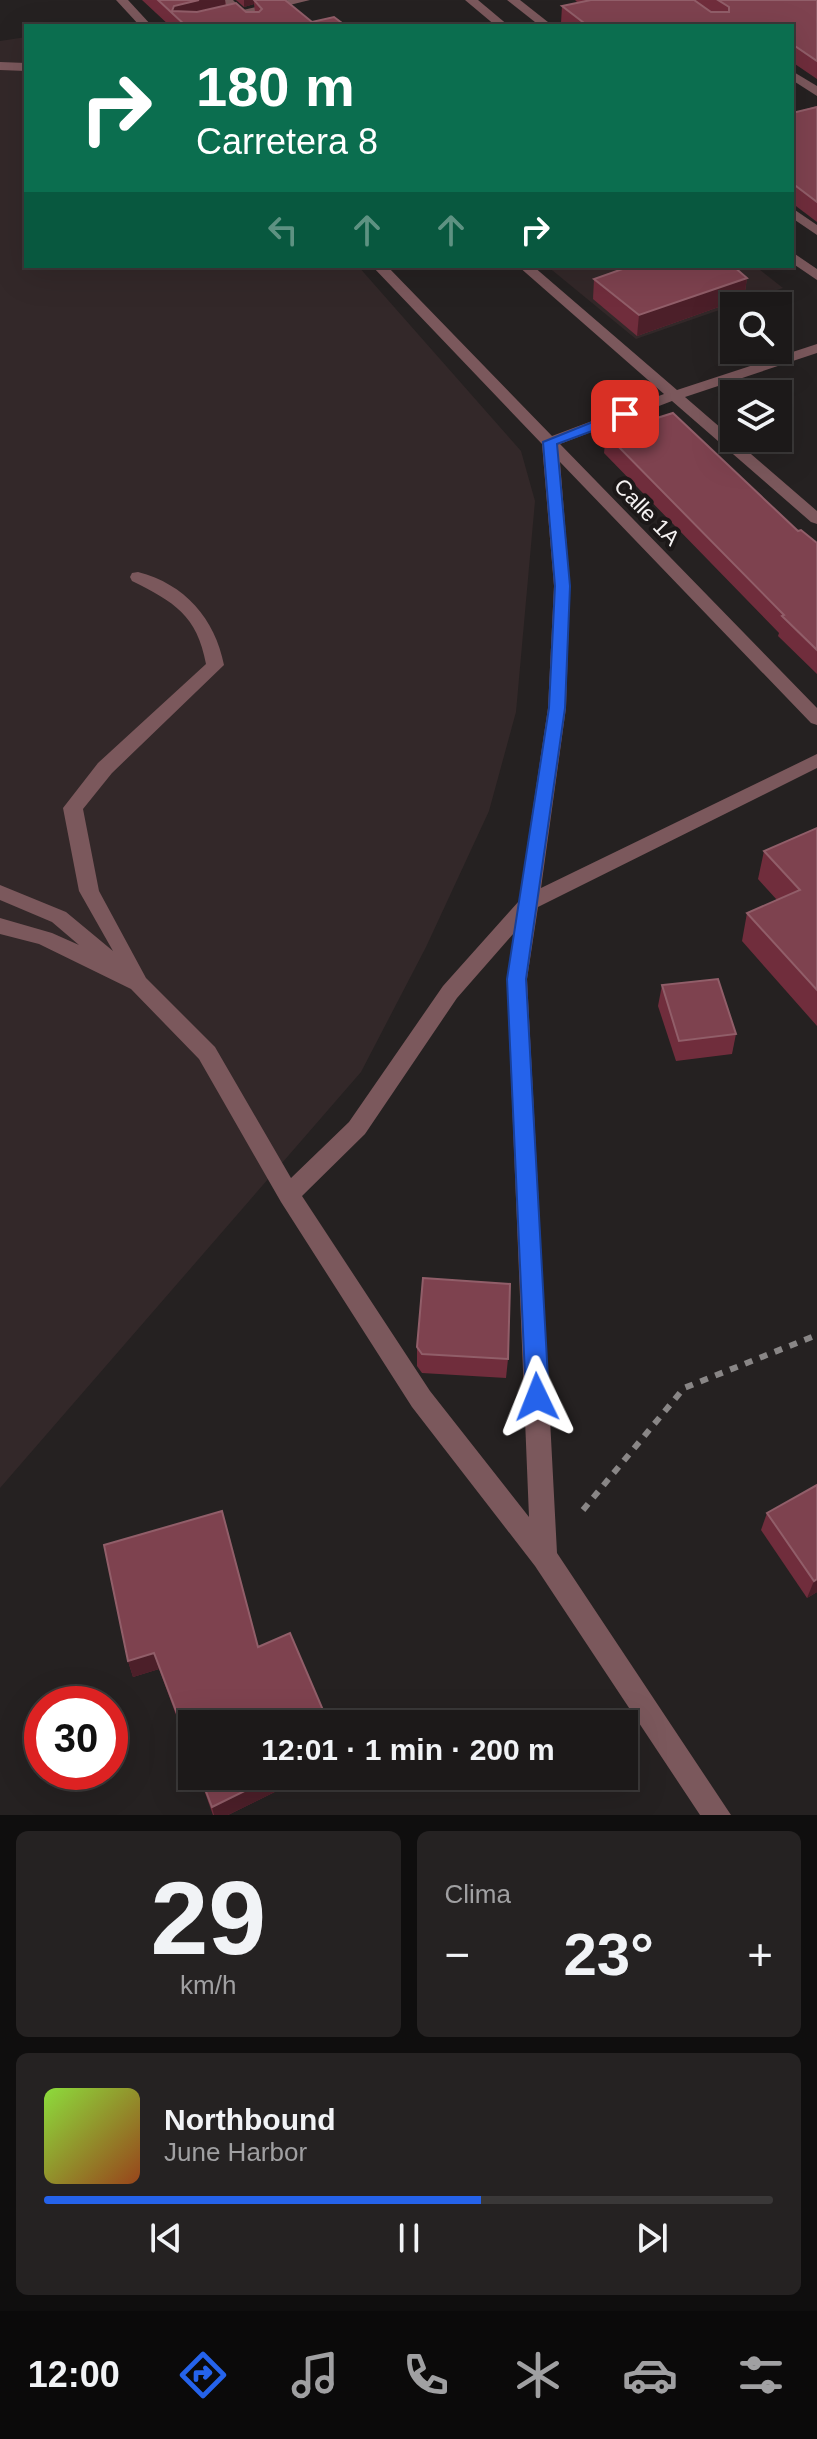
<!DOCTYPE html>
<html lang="es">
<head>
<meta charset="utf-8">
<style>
  :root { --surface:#1c1919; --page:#252222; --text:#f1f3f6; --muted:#a0a0a2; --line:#3a3838; --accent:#2563eb }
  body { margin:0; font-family:Arial,sans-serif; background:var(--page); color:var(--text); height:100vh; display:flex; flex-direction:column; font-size:30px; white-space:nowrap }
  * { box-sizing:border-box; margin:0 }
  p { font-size:26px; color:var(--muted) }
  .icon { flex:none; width:44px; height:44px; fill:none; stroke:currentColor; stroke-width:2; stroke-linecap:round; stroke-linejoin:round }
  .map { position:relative; height:1815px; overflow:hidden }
  .side { display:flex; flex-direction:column; gap:16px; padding:16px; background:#0f0e0e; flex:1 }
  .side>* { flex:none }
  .hud { position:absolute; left:24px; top:24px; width:770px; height:244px; border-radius:0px; box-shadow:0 8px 32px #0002,0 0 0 2px var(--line); background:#0b6e4f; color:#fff; overflow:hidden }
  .controls { position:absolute; left:720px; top:292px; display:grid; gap:16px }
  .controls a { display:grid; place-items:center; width:72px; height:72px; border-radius:0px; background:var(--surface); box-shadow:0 8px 32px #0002,0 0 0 2px var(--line); font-size:40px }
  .speed { position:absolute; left:24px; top:1686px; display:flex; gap:16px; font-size:40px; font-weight:700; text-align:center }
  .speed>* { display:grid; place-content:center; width:104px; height:104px; border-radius:50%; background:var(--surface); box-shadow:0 8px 32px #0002,0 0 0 2px var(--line); line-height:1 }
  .speed .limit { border:12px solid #d22; background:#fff; color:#111 }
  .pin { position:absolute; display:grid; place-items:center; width:68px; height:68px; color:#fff; margin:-34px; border-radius:16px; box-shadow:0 4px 12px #0006 }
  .me { position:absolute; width:88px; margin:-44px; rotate:358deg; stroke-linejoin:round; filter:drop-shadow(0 0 6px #0008) }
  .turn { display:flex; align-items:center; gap:28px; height:168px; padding:0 40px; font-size:36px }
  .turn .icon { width:104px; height:104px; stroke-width:2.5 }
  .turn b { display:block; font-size:56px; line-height:68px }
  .lanes { display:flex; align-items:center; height:76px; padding:0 40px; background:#0003; justify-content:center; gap:40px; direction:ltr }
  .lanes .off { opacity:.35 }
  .big { font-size:60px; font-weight:600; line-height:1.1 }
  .side .widget { flex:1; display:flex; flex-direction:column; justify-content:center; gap:12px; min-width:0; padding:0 28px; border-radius:12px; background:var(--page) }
  .side .dial { align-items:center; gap:0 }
  .dial b { font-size:104px; line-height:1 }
  .song { display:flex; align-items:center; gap:24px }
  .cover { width:96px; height:96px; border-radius:12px; background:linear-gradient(135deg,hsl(90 70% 55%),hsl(20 70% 35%)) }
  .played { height:8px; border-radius:4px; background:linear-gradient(90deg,var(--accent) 60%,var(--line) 60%) }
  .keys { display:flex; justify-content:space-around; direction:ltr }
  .heat { display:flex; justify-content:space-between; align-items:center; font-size:44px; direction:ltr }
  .side .tiles { flex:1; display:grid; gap:16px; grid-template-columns:1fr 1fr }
  .widget:last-child { grid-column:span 2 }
  .trip { position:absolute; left:178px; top:1710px; width:460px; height:80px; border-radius:0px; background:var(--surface); box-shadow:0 8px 32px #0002,0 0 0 2px var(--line); font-weight:600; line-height:80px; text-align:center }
  .dock { display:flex; height:128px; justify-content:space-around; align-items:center; background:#0b0a0a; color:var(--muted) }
  .dock .icon { width:56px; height:56px }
  .dock .current { color:var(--accent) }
  .dock b { font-size:36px; color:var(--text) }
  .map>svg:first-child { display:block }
  .built { fill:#332829 }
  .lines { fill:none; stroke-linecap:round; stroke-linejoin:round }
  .path { stroke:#898686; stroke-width:6; stroke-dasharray:8 8; stroke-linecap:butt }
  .minor { fill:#7b585c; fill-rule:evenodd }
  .wall { fill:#702d3c }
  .shaded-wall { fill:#4c1f29 }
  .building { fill:#7e424f; stroke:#915e69; stroke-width:2 }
  .route { fill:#2563eb; stroke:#184099; stroke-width:2 }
  .labels { text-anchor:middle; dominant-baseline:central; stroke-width:8; stroke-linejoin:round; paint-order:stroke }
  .street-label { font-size:22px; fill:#f5f2f2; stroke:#1c1818 }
</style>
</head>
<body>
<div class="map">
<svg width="817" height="1815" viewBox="0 0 817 1815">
  <rect width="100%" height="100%" fill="#252121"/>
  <g class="built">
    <path d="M 26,37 L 26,266 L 358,266 L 521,451 L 535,501 L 516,712 L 489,811 L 426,947 L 361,1072 L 0,1488 L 0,41 Z"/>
    <path d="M 547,266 L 755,266 L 783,288 L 636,339 Z"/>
  </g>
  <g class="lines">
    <path class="path" d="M 583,1510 L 684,1388 L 817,1335"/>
    <g class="minor">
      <path d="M 116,0 L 128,0 L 152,26 L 140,26 Z"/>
      <path d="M 220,0 L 233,0 L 243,10 L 288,0 L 310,0 L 249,15 L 260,26 L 247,26 L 238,17 L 198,26 L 176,26 L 232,12 Z"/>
      <path d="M 465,0 L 478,0 L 509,26 L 496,26 Z"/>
      <path d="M 507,0 L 520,0 L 553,26 L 540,26 Z"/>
      <path d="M 0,62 L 26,63 L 26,71 L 0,70 Z"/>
      <path d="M 792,71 L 817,86 L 817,96 L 792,80 Z"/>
      <path d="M 792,208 L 817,225 L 817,235 L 792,218 Z"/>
      <path d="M 792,252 L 817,269 L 817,280 L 792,263 Z"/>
      <path d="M 372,266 L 387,266 L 552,436 L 664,394 L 518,266 L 533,266 L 677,390 L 817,344 L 817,353 L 685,397 L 817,511 L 817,524 L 811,522 L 672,401 L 560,444 L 817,708 L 817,725 L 811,723 L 560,462 L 570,586 L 566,708 L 541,888 L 817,754 L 817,768 L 538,907 L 527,979 L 557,1553 L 731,1815 L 700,1815 L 535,1566 L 412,1407 L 281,1202 L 199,1059 L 131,989 L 39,944 L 0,934 L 0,918 L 52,933 L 79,945 L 52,922 L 0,900 L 0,885 L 66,912 L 113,951 L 79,891 L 63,808 L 98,763 L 206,664 C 197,615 174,602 132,581 L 130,577 L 132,573 L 138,572 C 185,584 215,619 224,665 L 112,773 L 83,809 L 99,891 L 146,978 L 215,1047 L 291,1178 L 349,1122 L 443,986 L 519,901 L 548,708 L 554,586 L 542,444 ZM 514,933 L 507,979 L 529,1517 L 430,1391 L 302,1196 L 365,1134 L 457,998 Z"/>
    </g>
  </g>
  <g class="wall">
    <path d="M 142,0 L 225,0 L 226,6 L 246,12 L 255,12 L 254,4 L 244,7 L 236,0 L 285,0 L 312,22 L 346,26 L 170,26 Z"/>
    <path d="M 575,0 L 817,0 L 817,79 L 792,62 L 792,26 L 566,26 L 561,23 L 562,6 L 578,3 Z"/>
    <path d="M 817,106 L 817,222 L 792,203 L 792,113 Z"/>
    <path d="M 747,278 L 744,298 L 637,336 L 593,299 L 594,279 Z"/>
    <path d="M 606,434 L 798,531 L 817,543 L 817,674 L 778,636 L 779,633 L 604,453 Z"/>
    <path d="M 817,828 L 817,1026 L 742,941 L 747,913 L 777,900 L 758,879 L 764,851 Z"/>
    <path d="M 662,985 L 736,1034 L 732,1054 L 676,1061 L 658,1006 Z"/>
    <path d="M 417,1347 L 508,1359 L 506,1378 L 422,1373 L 417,1366 Z"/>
    <path d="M 817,1485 L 817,1592 L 807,1598 L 761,1530 L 767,1513 Z"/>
    <path d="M 258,1647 L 192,1724 L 192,1758 L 159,1669 L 133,1677 L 128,1661 Z"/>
    <path d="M 199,1776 L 307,1776 L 228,1815 L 213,1815 Z"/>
  </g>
  <g class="shaded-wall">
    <path d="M 199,0 L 225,0 L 226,10 L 181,22 L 172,11 L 174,6 Z"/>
    <path d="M 244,0 L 254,0 L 254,4 L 244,7 Z"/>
    <path d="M 747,278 L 744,298 L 637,336 L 639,315 Z"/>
    <path d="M 817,1579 L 817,1592 L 807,1598 L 814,1581 Z"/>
    <path d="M 154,1653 L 159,1669 L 133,1677 L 128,1661 Z"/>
    <path d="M 275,1776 L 307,1776 L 228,1815 L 214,1815 L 212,1807 Z"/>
  </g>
  <g class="building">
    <path d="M 158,0 L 199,0 L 174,6 L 172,11 L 197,12 L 236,3 L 246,12 L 259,12 L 262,9 L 254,0 L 285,0 L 312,22 L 334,17 L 346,26 L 186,26 Z"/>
    <path d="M 591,0 L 694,0 L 711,12 L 729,12 L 729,7 L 718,0 L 817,0 L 817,61 L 792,44 L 792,26 L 588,26 L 562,6 Z"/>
    <path d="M 817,107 L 817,202 L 792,183 L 792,113 Z"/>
    <path d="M 631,266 L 733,266 L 747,278 L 639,315 L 594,279 Z"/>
    <path d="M 673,413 L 798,531 L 801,530 L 817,543 L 817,650 L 782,616 L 784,615 L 606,434 Z"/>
    <path d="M 817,828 L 817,990 L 747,913 L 800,890 L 764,851 Z"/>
    <path d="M 718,979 L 736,1034 L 679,1041 L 662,985 Z"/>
    <path d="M 423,1278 L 510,1284 L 508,1359 L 422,1354 L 417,1347 Z"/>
    <path d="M 817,1485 L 817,1579 L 814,1581 L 767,1513 Z"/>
    <path d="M 222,1511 L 258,1647 L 290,1633 L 329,1724 L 192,1724 L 192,1753 L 154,1653 L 128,1661 L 104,1545 Z"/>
    <path d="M 200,1776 L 275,1776 L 212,1807 Z"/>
  </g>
  <path class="route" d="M 625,409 L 632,414 L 630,417 L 557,444 L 570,586 L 565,708 L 526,979 L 549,1397 L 545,1404 L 537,1407 L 529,1404 L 526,1397 L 507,979 L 549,708 L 555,586 L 543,442 Z"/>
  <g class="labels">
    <g class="street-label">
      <text transform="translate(647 512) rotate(46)">Calle 1A</text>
    </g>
  </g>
</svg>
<div class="controls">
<a><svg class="icon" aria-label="search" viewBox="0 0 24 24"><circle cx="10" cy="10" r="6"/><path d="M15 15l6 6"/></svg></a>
<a><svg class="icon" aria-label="layers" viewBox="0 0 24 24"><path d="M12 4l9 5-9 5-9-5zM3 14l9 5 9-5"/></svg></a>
</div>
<div class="speed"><div class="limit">30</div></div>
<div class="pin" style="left:625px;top:414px;background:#d93025"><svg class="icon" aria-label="arrive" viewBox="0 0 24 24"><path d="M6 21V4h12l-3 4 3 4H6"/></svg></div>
<svg class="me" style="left:537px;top:1397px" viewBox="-20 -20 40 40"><path d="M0-17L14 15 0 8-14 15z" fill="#2563eb" stroke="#fff" stroke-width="4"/></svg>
<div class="trip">12:01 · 1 min · 200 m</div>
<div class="hud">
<div class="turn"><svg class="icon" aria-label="right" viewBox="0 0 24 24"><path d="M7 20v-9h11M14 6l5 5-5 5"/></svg><div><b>180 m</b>Carretera 8</div></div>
<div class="lanes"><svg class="icon off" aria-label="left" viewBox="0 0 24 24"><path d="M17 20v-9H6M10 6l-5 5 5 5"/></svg><svg class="icon off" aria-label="ahead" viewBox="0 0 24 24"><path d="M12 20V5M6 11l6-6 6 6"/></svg><svg class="icon off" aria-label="ahead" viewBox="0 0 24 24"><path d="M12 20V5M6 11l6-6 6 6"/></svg><svg class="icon" aria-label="right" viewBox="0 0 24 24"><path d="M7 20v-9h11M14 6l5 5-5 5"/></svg></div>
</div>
</div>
<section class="side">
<div class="tiles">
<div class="widget dial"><b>29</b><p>km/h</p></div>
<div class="widget"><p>Clima</p>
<div class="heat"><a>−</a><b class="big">23°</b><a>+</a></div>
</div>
<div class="widget">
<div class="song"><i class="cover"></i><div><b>Northbound</b><p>June Harbor</p></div></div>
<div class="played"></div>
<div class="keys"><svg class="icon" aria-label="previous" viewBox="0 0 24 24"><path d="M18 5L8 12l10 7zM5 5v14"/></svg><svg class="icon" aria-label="pause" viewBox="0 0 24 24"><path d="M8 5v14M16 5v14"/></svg><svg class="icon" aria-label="next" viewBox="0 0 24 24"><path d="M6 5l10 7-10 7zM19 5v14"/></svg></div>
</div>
</div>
</section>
<nav class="dock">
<b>12:00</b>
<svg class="icon current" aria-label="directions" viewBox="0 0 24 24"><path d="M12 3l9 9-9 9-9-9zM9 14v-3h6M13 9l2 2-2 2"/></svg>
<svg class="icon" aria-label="music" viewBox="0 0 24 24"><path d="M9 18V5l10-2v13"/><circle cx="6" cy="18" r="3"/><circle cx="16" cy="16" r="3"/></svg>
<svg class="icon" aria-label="phone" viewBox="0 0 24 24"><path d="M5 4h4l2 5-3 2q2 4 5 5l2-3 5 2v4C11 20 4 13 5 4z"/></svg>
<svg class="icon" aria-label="climate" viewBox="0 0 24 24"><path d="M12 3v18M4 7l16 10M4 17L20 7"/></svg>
<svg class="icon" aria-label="car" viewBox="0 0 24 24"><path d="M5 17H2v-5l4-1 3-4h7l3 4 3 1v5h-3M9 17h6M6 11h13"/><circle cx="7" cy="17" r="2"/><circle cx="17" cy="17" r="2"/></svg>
<svg class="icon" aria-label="filters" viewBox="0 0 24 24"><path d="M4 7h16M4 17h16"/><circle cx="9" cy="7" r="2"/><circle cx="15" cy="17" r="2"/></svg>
</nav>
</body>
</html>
